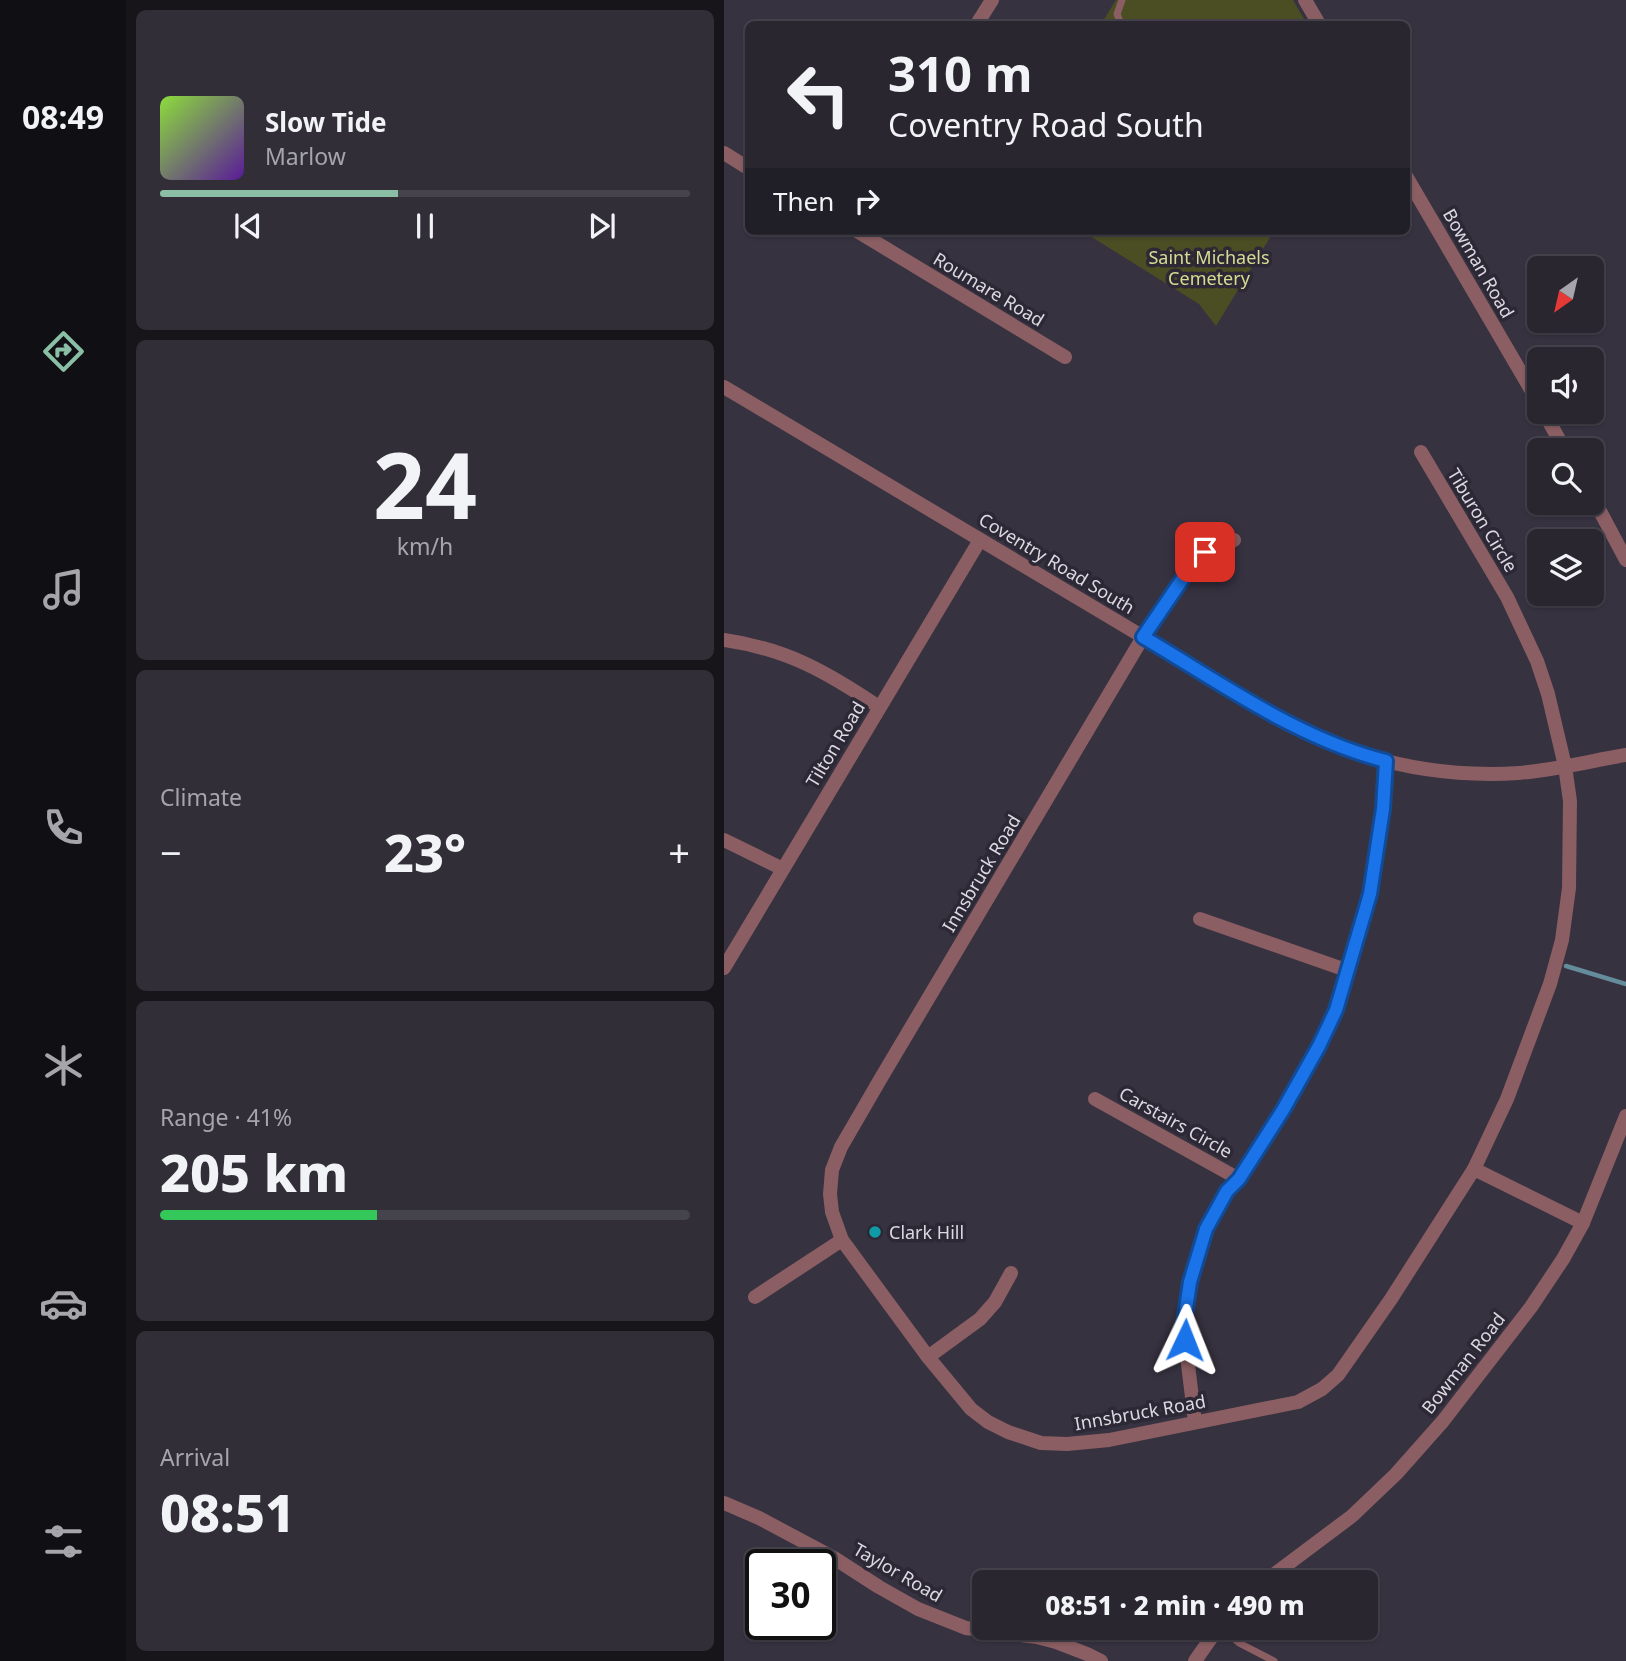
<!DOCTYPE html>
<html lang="en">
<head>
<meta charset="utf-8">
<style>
  :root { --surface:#292630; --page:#312e38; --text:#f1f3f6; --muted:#a5a5ab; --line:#45434c; --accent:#8abfa5 }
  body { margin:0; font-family:"Noto Sans",sans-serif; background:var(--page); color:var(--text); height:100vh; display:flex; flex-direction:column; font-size:26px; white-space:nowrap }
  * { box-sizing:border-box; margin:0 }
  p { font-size:23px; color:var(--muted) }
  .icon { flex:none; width:38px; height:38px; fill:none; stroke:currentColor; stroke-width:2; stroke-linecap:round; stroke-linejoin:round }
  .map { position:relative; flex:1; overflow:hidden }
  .drawer { display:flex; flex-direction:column; gap:10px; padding:10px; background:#17151a; width:598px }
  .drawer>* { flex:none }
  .hud { position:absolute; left:21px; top:21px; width:665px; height:214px; border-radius:10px; box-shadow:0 2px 5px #0004,0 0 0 2px var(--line); background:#292630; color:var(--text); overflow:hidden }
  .needle { width:46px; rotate:214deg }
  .buttons { position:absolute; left:803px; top:256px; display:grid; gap:14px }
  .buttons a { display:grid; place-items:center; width:77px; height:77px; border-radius:10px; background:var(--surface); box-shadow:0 2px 5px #0004,0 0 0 2px var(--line); font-size:35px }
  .speed { position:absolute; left:21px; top:1549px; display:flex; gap:14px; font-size:35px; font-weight:700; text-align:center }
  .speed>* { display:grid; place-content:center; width:91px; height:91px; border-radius:50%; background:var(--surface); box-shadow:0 2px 5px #0004,0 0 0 2px var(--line); line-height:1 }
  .speed .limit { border:4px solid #111; border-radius:10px; background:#fff; color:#111 }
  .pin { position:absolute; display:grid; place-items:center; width:60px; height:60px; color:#fff; margin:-30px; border-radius:14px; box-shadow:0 4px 10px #0006 }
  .me { position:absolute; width:77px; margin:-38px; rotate:2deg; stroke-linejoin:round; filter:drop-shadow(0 0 5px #0008) }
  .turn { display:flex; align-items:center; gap:24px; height:147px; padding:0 28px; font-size:32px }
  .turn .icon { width:91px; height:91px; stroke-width:2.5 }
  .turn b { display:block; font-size:49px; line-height:60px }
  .then { display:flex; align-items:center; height:66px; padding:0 28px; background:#0003; gap:14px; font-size:26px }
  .big { font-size:52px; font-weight:800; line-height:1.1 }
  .drawer .tile { flex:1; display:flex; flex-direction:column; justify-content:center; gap:10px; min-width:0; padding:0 24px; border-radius:10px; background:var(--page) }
  .drawer .dial { align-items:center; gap:0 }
  .dial b { font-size:91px; line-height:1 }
  .song { display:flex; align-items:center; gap:21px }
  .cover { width:84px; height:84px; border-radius:10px; background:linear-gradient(135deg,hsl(90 70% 55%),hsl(270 70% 35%)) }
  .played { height:7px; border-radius:4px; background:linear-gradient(90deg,var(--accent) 45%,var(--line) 45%) }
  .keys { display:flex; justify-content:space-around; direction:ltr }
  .heat { display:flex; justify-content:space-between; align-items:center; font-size:38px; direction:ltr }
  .charge { height:10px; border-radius:5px; background:linear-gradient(90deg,#34c759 41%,var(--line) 0) }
  .trip { position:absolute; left:248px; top:1570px; width:406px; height:70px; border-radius:10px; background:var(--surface); box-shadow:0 2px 5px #0004,0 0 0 2px var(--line); font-weight:800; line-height:70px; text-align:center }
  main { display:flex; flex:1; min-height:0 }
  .tab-bar { display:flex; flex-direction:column; width:126px; justify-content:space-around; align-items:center; background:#100f13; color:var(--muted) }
  .tab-bar .icon { width:49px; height:49px }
  .tab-bar .on { color:var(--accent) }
  .tab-bar b { font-size:32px; color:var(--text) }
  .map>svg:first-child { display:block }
  .green { fill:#4b4e23 }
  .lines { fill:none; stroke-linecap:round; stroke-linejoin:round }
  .stream { stroke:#648c9b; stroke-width:4.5 }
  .service { stroke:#8a5e62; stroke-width:7 }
  .minor { stroke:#8a5e62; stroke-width:14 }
  .route-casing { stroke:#114b97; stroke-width:18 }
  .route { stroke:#1a73e8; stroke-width:12 }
  .culture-dot { fill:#0f9aa8; stroke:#2d2836; stroke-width:2.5 }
  .labels { text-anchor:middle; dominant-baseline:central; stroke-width:7; stroke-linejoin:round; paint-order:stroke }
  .park-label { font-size:18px; fill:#d6dd92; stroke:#2d2836 }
  .street-label { font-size:18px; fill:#dcd9e2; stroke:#2d2836 }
  .poi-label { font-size:18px; fill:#dcd9e2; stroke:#2d2836; text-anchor:start }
</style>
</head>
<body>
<main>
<nav class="tab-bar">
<b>08:49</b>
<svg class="icon on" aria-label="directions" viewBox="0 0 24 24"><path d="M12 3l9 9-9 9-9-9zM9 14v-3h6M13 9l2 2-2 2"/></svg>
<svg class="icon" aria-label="music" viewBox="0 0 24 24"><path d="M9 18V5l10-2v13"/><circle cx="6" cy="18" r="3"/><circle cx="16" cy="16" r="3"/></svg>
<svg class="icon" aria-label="phone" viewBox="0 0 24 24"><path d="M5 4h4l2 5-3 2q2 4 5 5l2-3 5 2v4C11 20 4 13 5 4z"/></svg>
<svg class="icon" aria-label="climate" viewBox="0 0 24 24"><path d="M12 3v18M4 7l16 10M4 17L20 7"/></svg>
<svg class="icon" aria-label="car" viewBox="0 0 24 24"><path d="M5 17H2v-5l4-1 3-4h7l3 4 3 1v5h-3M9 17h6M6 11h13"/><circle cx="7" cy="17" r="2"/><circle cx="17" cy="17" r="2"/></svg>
<svg class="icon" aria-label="filters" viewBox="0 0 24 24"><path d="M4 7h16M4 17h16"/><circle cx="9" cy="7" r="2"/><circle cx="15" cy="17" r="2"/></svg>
</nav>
<section class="drawer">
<div class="tile">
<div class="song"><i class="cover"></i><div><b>Slow Tide</b><p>Marlow</p></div></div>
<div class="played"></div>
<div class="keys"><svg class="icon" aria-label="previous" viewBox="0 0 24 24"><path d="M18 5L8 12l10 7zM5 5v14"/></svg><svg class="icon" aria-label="pause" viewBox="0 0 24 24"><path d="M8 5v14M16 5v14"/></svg><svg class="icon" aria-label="next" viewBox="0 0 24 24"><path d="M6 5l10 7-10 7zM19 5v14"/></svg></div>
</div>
<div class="tile dial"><b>24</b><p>km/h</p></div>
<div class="tile"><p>Climate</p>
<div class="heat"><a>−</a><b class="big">23°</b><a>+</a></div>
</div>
<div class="tile"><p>Range · 41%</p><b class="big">205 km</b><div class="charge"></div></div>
<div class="tile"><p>Arrival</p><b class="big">08:51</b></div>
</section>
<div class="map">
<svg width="902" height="1661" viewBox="0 0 902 1661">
  <rect width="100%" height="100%" fill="#373240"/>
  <g class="green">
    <path d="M 392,0 L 569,0 L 583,24 L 377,24 Z"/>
    <path d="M 358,231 L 550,231 L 492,326 L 475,304 Z"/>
  </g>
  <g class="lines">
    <path class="stream" d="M 842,966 L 902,984"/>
    <g class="service">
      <path d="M 397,24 L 393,14 L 398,0"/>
      <path d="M 498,1628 L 515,1643 L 550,1661"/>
    </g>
    <g class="minor">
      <path d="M 581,0 L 595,24"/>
      <path d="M 253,24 L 268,0"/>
      <path d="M 0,153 L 24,168"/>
      <path d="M 682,176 L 816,405"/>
      <path d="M 133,231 L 341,357"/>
      <path d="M 0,387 L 552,716 C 570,725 587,735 605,742 C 665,767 731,777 795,773 C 831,770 866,761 902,755"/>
      <path d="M 819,411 L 841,450"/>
      <path d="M 868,496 L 902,560"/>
      <path d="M 510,540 L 481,552 L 468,565 L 419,637 L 157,1078 L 117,1147 L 108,1170 L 106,1194 L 108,1212 L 118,1240 L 204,1357 L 247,1409 L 264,1422 L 284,1432 L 317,1443 L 343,1444 L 385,1440 L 574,1402 L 598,1389 L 614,1375 L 667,1299 L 750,1169 L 783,1099 L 826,984 L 838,940 L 845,888 L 846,801 L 841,766 L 824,694 L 813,661 L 783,597 L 697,452"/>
      <path d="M 0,640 C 63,649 103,672 155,707"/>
      <path d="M 0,840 L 59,869"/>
      <path d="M 476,919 L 622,970"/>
      <path d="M 0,968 L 256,540"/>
      <path d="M 371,1099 L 515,1179"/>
      <path d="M 750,1169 L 859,1223"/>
      <path d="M 31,1297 L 118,1240"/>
      <path d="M 204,1357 L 256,1319 L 271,1302 L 287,1273"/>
      <path d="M 471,1422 L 461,1340 L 460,1322 L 466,1282 L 482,1229 L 503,1191 L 515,1179 L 559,1110 L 595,1046 L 612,1010 L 646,894 L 659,809 L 662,761"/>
      <path d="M 0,1503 L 35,1518 L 110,1558 L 155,1587 L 194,1609 L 242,1628 L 313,1637 L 332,1642 L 363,1654 L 377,1661"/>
      <path d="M 540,1582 L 628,1516 L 672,1474 L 719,1421 L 807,1307 L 839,1259 L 859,1223 L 902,1116"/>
      <path d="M 471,1661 L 494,1628"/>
    </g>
  </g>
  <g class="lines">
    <g class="route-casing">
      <path id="route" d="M 461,1340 L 460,1322 L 466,1282 L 482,1229 L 503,1191 L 515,1179 L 559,1110 L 595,1046 L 612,1010 L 646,894 L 659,809 L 662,761 C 574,739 497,683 419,637 L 468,565 L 481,552"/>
    </g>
    <use href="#route" class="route"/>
  </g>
  <circle class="culture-dot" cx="151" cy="1232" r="7"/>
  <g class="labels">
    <g class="park-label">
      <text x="485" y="257">Saint Michaels<tspan x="485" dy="21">Cemetery</tspan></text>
    </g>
    <g class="street-label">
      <text transform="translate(755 263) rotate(60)">Bowman Road</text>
      <text transform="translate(265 289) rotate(31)">Roumare Road</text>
      <text transform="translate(759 520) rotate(59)">Tiburon Circle</text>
      <text transform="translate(333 563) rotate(31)">Coventry Road South</text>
      <text transform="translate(111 744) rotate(-59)">Tilton Road</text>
      <text transform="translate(257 873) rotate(-59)">Innsbruck Road</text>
      <text transform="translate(452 1122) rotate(29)">Carstairs Circle</text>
      <text transform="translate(739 1363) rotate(-52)">Bowman Road</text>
      <text transform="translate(416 1412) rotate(-10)">Innsbruck Road</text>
      <text transform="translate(174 1572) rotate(30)">Taylor Road</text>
    </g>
    <g class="poi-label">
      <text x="165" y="1232">Clark Hill</text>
    </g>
  </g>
</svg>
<div class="buttons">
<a><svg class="needle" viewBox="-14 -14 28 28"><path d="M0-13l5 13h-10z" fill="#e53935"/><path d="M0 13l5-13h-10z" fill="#a5a5ab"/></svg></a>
<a><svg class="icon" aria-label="sound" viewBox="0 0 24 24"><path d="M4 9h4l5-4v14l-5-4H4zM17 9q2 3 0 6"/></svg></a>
<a><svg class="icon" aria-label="search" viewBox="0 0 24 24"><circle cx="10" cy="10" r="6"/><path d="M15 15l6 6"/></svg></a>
<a><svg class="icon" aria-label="layers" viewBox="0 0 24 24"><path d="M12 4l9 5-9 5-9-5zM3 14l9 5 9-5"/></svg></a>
</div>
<div class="speed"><div class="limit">30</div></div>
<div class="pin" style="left:481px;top:552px;background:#d93025"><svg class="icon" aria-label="arrive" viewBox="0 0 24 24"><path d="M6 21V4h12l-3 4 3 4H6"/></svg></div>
<svg class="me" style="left:461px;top:1340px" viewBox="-20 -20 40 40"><path d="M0-17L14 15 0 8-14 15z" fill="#1a73e8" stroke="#fff" stroke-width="4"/></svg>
<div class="trip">08:51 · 2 min · 490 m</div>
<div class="hud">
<div class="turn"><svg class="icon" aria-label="left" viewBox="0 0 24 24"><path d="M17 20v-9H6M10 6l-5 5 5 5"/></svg><div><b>310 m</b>Coventry Road South</div></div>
<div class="then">Then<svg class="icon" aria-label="right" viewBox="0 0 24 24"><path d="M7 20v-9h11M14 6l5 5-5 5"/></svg></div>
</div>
</div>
</main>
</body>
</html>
